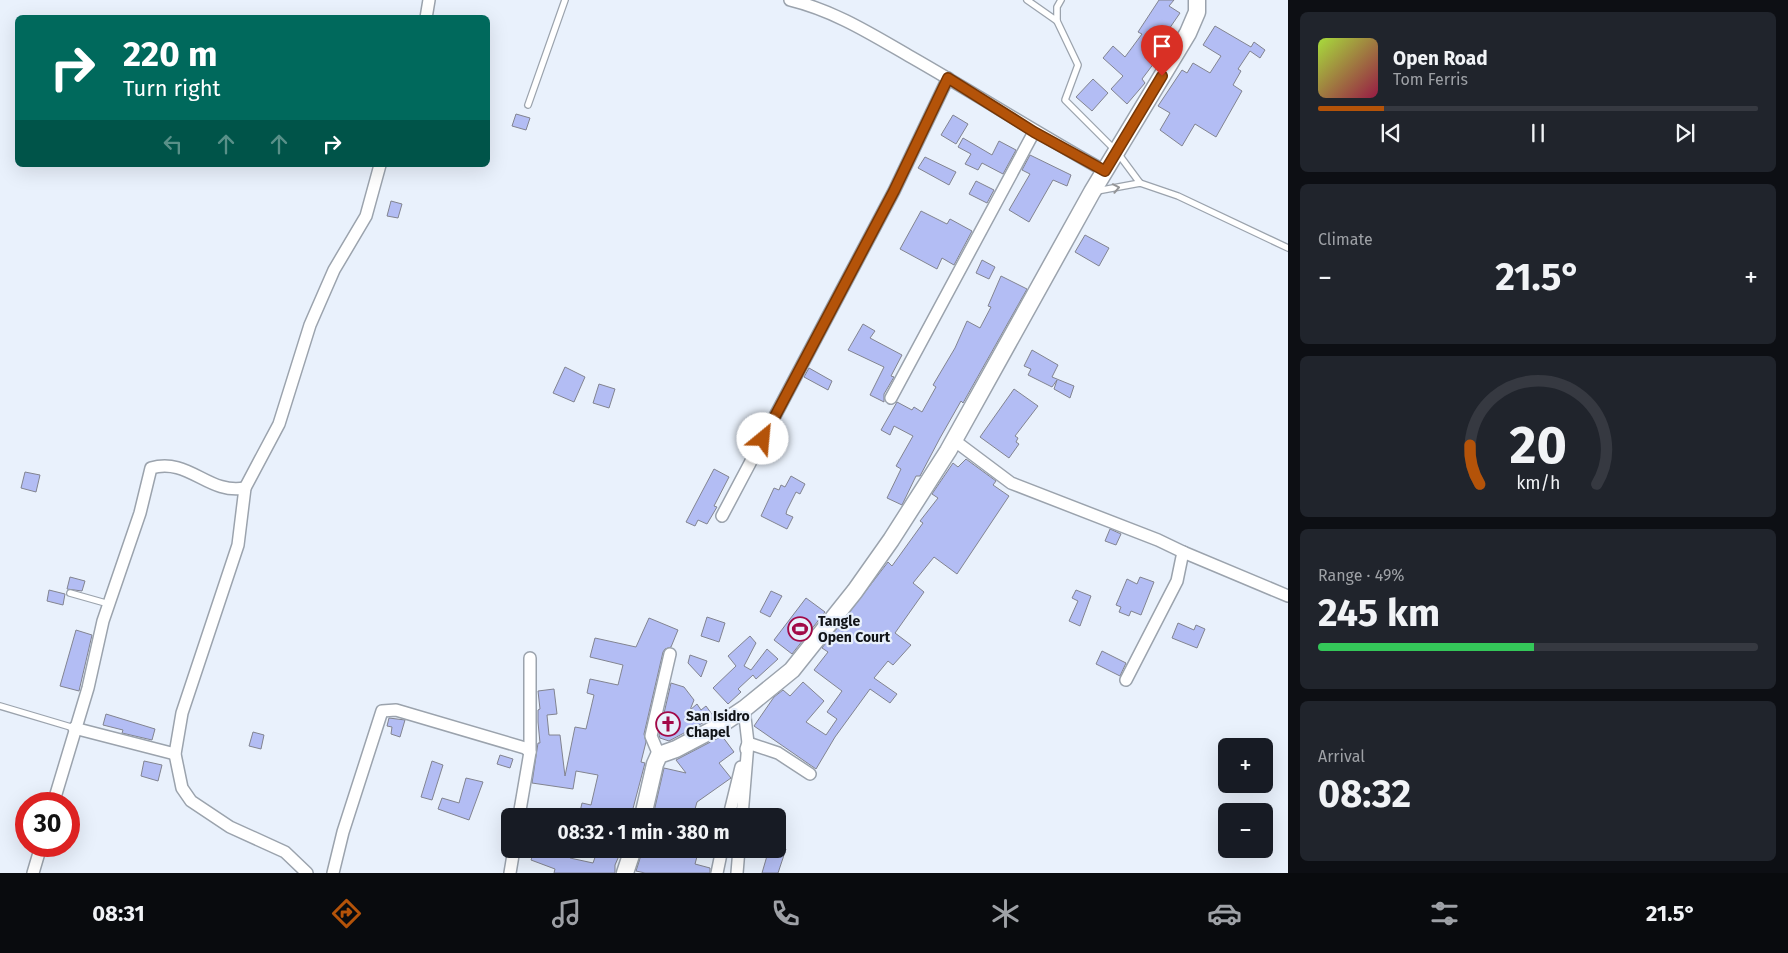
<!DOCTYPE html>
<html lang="en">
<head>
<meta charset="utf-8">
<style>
  :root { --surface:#171b24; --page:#20242c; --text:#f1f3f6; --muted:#9ea1a6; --line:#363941; --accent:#b45309 }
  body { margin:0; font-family:"Fira Sans",sans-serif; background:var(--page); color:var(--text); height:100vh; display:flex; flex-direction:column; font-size:19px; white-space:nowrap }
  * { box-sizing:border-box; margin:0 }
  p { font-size:16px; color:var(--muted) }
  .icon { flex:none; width:28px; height:28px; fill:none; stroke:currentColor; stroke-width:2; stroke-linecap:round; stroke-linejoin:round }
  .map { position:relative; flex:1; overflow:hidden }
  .details { display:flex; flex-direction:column; gap:12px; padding:12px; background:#0d0f14; width:500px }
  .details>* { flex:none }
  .top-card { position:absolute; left:15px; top:15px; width:475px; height:152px; border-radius:8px; box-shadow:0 5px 20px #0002; background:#00695c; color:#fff; overflow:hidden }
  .fabs { position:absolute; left:1218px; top:738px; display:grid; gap:10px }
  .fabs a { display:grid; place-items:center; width:55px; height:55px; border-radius:8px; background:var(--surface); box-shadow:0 5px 20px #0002; font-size:25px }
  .speed { position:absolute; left:15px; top:792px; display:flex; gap:10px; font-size:25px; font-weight:700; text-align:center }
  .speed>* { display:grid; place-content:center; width:65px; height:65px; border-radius:50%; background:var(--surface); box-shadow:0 5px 20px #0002; line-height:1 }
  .speed .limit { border:8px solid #d22; background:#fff; color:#111 }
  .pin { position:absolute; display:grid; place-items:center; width:42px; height:42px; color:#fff; margin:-51px -21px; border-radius:50% 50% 50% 0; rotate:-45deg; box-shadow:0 0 5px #0007 }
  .pin .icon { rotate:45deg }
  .me { position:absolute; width:55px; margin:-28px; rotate:28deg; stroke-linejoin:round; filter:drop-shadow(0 0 4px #0008) }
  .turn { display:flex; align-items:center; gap:18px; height:105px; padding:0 25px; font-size:22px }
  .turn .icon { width:65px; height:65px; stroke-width:2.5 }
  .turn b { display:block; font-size:35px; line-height:42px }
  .lanes { display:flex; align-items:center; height:48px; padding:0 25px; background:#0003; justify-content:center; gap:25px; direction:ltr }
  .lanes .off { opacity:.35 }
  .big { font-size:38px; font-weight:700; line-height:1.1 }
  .details .card { flex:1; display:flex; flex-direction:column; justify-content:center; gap:8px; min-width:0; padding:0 18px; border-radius:8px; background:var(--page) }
  .details .dial { align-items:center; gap:0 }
  .dial svg { height:130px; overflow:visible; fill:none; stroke:var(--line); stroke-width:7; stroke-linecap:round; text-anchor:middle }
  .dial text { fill:var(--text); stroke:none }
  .song { display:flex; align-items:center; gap:15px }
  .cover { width:60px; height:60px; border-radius:8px; background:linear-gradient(135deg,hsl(80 70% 55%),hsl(340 70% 35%)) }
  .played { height:5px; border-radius:2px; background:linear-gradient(90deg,var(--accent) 15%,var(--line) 15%) }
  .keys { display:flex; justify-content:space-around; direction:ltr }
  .heat { display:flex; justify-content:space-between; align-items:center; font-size:28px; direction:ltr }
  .charge { height:8px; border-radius:4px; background:linear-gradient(90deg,#34c759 49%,var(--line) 0) }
  .trip { position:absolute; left:501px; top:808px; width:285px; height:50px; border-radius:8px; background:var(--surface); box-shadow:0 5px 20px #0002; font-weight:700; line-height:50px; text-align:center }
  .menu { display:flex; height:80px; justify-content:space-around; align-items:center; background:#090b0e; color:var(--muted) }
  .menu .icon { width:35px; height:35px }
  .menu .current { color:var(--accent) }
  .menu b { font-size:22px; color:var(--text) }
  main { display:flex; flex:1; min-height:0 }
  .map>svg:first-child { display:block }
  .building { fill:#b3bdf4; stroke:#828490 }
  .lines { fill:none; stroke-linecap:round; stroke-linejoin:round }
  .lane-casing { stroke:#9ba3ad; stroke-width:8 }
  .street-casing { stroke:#9ba3ad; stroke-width:14 }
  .secondary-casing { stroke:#9ba3ad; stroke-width:19 }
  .lane { stroke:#fff; stroke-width:5.5 }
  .street { stroke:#fff; stroke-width:11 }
  .secondary { stroke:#fff; stroke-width:16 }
  .oneway { stroke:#949597 }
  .route-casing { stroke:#753606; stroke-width:12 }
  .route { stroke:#b45309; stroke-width:9 }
  .labels { text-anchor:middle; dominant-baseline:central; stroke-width:4.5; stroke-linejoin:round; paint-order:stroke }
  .poi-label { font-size:14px; font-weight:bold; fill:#111418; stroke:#e9f1fc; text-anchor:start }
</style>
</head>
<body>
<main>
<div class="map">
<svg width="1288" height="873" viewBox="0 0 1288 873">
  <rect width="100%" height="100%" fill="#e9f1fc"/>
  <g class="building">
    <path d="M 1159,0 L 1174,0 L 1169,6 L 1180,13 L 1167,32 L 1169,33 L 1166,38 L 1170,42 L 1142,79 L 1145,83 L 1127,104 L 1111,89 L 1123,76 L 1103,58 L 1113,46 L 1125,57 L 1142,34 L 1138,32 Z"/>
    <path d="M 1215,26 L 1251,47 L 1254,42 L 1265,50 L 1260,58 L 1250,51 L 1238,69 L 1241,71 L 1233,85 L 1242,91 L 1216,137 L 1195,124 L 1182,146 L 1160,130 L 1170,113 L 1158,106 L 1182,70 L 1187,73 L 1193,63 L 1210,73 L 1221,56 L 1203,45 Z"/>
    <path d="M 1093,79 L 1108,93 L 1092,111 L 1076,97 Z"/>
    <path d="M 516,114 L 530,118 L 526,130 L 512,126 Z"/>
    <path d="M 953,115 L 968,124 L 956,144 L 941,135 Z"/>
    <path d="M 963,138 L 992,155 L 999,141 L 1016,150 L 1003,174 L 982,163 L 978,170 L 965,164 L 971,154 L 958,147 Z"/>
    <path d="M 1030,155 L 1071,175 L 1067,186 L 1053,180 L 1029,222 L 1009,210 L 1030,174 L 1022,170 Z"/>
    <path d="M 925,157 L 956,172 L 949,185 L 918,168 Z"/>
    <path d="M 976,181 L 994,190 L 987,203 L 969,194 Z"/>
    <path d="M 391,201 L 402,204 L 398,218 L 387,216 Z"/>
    <path d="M 921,211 L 947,224 L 950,219 L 972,231 L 954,265 L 942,258 L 937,269 L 900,249 Z"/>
    <path d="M 1085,235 L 1109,248 L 1099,266 L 1075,252 Z"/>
    <path d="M 982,260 L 995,267 L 989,279 L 976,273 Z"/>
    <path d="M 1001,276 L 1027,289 L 963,403 L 961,401 L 940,438 L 920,476 L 916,476 L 902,505 L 887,498 L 901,469 L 896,466 L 913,436 L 894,426 L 890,435 L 881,430 L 897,402 L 912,410 L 914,407 L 922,412 L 936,387 L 933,385 L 955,348 L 967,321 L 980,328 L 991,307 L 988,306 Z"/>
    <path d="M 863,324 L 875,331 L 870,338 L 902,355 L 891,376 L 894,377 L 884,394 L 884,402 L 870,395 L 884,367 L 848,350 Z"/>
    <path d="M 1032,350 L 1058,365 L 1052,377 L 1074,386 L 1070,398 L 1054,389 L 1057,380 L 1052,387 L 1028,375 L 1031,369 L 1024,366 Z"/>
    <path d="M 565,367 L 585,377 L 574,402 L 553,393 Z"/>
    <path d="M 809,368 L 832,381 L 828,390 L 804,377 Z"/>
    <path d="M 599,384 L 615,389 L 609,408 L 593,403 Z"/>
    <path d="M 1014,389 L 1038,406 L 1015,436 L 1018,438 L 1016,442 L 1019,444 L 1009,458 L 980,437 Z"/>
    <path d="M 966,459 L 996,481 L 993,485 L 1009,496 L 957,574 L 934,557 L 913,583 L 924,592 L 895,633 L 911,645 L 893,665 L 888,661 L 874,678 L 897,694 L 890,703 L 870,689 L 835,737 L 816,769 L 754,726 L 774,697 L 783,690 L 790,696 L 803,682 L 824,701 L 806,722 L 826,735 L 837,719 L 827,712 L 842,691 L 814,670 L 828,652 L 822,648 L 888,562 L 892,566 L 910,541 L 923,523 L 920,521 L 938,498 L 932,494 L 953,463 L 958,467 Z"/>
    <path d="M 714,469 L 729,477 L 714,506 L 717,507 L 707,524 L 698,520 L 695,526 L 686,522 Z"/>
    <path d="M 25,472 L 40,475 L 36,492 L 21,488 Z"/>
    <path d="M 791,476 L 805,484 L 800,494 L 796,492 L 787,510 L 786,514 L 793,517 L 787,529 L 761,516 L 774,488 L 779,490 L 781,485 L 785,487 Z"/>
    <path d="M 1110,529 L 1121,534 L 1116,545 L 1105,541 Z"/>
    <path d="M 70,577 L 85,581 L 82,591 L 67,589 Z"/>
    <path d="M 1140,577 L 1154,582 L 1141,615 L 1131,611 L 1129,616 L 1119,612 L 1121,607 L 1116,605 L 1127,579 L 1137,584 Z"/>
    <path d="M 49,590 L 65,594 L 63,605 L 47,601 Z"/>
    <path d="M 1076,590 L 1091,596 L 1080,626 L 1069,621 L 1078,601 L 1072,598 Z"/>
    <path d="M 771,591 L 782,596 L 770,617 L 760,612 Z"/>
    <path d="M 806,598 L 825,612 L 792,654 L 774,640 Z"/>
    <path d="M 707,617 L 725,623 L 719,642 L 701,636 Z"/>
    <path d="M 649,618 L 678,630 L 671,647 L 665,649 L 663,652 L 644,734 L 646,742 L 641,762 L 645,763 L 631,816 L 579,816 L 582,803 L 591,805 L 598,775 L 576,771 L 573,789 L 532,783 L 538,743 L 540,743 L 538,722 L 538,710 L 540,709 L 538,691 L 554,689 L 557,714 L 547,715 L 549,735 L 560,735 L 565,776 L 575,727 L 586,729 L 594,695 L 587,693 L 590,679 L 618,685 L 623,665 L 590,657 L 595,638 L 636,647 Z"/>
    <path d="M 1178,623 L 1194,630 L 1196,625 L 1205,629 L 1197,648 L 1172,638 Z"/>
    <path d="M 76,630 L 92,635 L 79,691 L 60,686 Z"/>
    <path d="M 750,636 L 756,643 L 744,666 L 751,670 L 767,649 L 778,659 L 756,679 L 753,675 L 738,689 L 741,692 L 728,704 L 713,688 L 736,666 L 728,656 Z"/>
    <path d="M 1102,651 L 1126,663 L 1120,676 L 1096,664 Z"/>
    <path d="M 690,655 L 707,661 L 701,677 L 688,663 Z"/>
    <path d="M 671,683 L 684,687 L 694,700 L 690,710 L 697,704 L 701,710 L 706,706 L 714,717 L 669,741 L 660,738 L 659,735 Z"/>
    <path d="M 106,714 L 155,729 L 152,740 L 122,733 L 123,730 L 103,725 Z"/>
    <path d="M 389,718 L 405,720 L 400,737 L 391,734 L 392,727 L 387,726 Z"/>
    <path d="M 253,732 L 264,735 L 261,749 L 249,746 Z"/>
    <path d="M 722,736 L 734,752 L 719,763 L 731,778 L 697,802 L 693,816 L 653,816 L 664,768 L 686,773 L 676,760 Z"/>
    <path d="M 500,755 L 513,759 L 510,768 L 497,764 Z"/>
    <path d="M 144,761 L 162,765 L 158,781 L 141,776 Z"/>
    <path d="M 432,761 L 443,765 L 432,800 L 421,797 Z"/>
    <path d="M 466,778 L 483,782 L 469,820 L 438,809 L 442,798 L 459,803 Z"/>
    <path d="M 535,849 L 555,849 L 572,854 L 570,858 L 593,863 L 598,849 L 622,849 L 615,865 L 615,873 L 554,873 L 555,869 L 531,860 Z"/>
    <path d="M 643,849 L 699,849 L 695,864 L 710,868 L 710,873 L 645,873 L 636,871 Z"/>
    <path d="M 769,849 L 786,849 L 778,873 L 762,873 Z"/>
  </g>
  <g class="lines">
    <g class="lane-casing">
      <g id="lane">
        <path d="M 1027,0 L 1057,21 L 1057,7 L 1061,0"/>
        <path d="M 1057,21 L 1078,65 L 1065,100 L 1117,152 L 1140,183"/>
        <path d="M 528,105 L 565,0"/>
        <path d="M 1097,191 L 1140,183 L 1178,196 L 1288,248"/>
        <path d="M 70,593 L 109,604"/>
        <path d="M 0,706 L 74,728"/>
      </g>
    </g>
    <g class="street-casing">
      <g id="street">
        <path d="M 790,0 C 835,11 871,34 911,57 C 976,94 1040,135 1105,171"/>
        <path d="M 426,18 L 429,0"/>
        <path d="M 891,398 L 1034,132"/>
        <path d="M 955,441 L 1011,483 L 1158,540 L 1183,552 L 1177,581 L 1126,680"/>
        <path d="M 722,516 L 894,191 L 948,78"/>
        <path d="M 1183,552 L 1288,596"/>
        <path d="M 744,709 L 748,743 L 746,749"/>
        <path d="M 74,728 L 175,754"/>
        <path d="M 659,755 L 651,736 L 670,654"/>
        <path d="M 53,804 L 88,688 L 103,621 L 140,513 L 151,468 C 189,457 208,495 245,488"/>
        <path d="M 519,816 L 530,752 L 530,658"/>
        <path d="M 729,816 L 741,767"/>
        <path d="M 742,816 L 748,743 L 778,753 L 810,774"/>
        <path d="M 33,873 L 41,846"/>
        <path d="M 307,873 L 285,852 L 230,827 L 191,801 L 182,788 L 175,754 L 182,713 L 238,545 L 245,488 L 279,424 L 310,325 L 334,270 L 366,216 L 380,165"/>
        <path d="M 333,873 L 343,832 L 382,711 L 396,710 L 525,748 L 530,752"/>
        <path d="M 510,873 L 514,849"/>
        <path d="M 717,873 L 722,849"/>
        <path d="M 737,873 L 739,849"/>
      </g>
    </g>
    <g class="secondary-casing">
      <g id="secondary">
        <path d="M 643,816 L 655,764 L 659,755 L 676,749 L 714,729 L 744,709 L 792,670 L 855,591 L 891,540 L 948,451 L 1092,192 L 1188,33 L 1197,12 L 1197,0"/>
        <path d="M 625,873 L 633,849"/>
      </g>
    </g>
    <use href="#lane" class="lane"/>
    <use href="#street" class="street"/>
    <use href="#secondary" class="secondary"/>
  </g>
  <defs><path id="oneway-chevron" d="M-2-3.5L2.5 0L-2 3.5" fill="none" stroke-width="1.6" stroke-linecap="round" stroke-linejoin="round" transform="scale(1.25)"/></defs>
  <use class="oneway" href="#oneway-chevron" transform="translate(1116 188) rotate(-11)"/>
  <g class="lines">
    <g class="route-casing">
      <path id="route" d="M 763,439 L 894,191 L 948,78 L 1034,132 L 1105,171 L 1162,76"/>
    </g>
    <use href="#route" class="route"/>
  </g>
  <defs>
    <g id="stadium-ring" transform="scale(1.25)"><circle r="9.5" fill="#e9f1fc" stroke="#a20947" stroke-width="1.5"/><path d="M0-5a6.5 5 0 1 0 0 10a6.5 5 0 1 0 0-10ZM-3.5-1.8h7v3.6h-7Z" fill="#a20947"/></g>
    <g id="church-ring" transform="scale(1.25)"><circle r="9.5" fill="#e9f1fc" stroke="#a20947" stroke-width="1.5"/><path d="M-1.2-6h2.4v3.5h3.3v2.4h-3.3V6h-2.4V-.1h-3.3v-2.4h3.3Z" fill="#a20947"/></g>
  </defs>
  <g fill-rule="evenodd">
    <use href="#stadium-ring" x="800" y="629"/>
    <use href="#church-ring" x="668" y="724"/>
  </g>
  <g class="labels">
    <g class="poi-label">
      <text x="818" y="621">Tangle<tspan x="818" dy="16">Open Court</tspan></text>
      <text x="686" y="716">San Isidro<tspan x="686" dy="16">Chapel</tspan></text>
    </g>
  </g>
</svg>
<div class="fabs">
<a>+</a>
<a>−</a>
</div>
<div class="speed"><div class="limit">30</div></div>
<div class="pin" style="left:1162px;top:76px;background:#d93025"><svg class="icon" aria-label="arrive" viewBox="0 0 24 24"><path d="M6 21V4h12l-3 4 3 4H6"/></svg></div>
<svg class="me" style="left:763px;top:439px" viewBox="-20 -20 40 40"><circle r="19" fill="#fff"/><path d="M0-13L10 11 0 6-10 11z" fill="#b45309"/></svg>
<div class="trip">08:32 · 1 min · 380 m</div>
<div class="top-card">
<div class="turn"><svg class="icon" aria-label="right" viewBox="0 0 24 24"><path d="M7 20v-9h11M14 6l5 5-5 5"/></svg><div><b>220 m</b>Turn right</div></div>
<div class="lanes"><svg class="icon off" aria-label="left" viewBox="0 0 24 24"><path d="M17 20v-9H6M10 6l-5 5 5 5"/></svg><svg class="icon off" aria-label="ahead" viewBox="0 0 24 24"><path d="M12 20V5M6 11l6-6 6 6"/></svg><svg class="icon off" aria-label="ahead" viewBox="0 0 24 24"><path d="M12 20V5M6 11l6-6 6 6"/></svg><svg class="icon" aria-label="right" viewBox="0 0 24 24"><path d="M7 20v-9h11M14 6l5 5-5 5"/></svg></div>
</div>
</div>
<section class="details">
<div class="card">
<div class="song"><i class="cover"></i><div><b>Open Road</b><p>Tom Ferris</p></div></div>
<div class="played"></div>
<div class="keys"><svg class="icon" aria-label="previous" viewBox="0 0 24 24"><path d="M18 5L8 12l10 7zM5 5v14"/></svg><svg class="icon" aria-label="pause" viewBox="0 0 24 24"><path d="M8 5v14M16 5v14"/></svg><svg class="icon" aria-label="next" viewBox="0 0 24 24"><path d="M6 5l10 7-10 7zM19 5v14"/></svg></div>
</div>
<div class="card"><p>Climate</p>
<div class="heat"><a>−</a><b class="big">21.5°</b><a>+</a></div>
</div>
<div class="card dial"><svg viewBox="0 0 100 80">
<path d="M14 69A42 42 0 1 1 86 69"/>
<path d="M14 69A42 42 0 0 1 8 45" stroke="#b45309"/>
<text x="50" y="56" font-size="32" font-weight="700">20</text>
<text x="50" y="72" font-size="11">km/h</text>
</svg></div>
<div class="card"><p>Range · 49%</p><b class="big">245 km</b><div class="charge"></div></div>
<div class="card"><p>Arrival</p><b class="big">08:32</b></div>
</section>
</main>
<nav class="menu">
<b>08:31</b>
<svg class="icon current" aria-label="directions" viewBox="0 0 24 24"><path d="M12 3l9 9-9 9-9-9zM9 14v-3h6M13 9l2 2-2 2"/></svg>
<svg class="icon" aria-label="music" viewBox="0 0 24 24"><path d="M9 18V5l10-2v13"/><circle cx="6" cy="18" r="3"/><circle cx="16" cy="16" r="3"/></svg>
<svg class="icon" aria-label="phone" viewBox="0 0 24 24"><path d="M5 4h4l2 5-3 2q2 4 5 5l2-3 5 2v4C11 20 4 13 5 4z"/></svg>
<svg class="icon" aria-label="climate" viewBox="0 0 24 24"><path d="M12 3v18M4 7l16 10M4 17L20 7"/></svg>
<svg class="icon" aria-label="car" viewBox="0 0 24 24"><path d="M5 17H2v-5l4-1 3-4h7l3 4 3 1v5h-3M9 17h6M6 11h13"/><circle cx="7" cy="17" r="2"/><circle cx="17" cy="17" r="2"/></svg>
<svg class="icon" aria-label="filters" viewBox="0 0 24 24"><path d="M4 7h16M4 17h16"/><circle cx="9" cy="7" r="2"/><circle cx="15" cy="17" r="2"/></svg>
<b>21.5°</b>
</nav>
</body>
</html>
